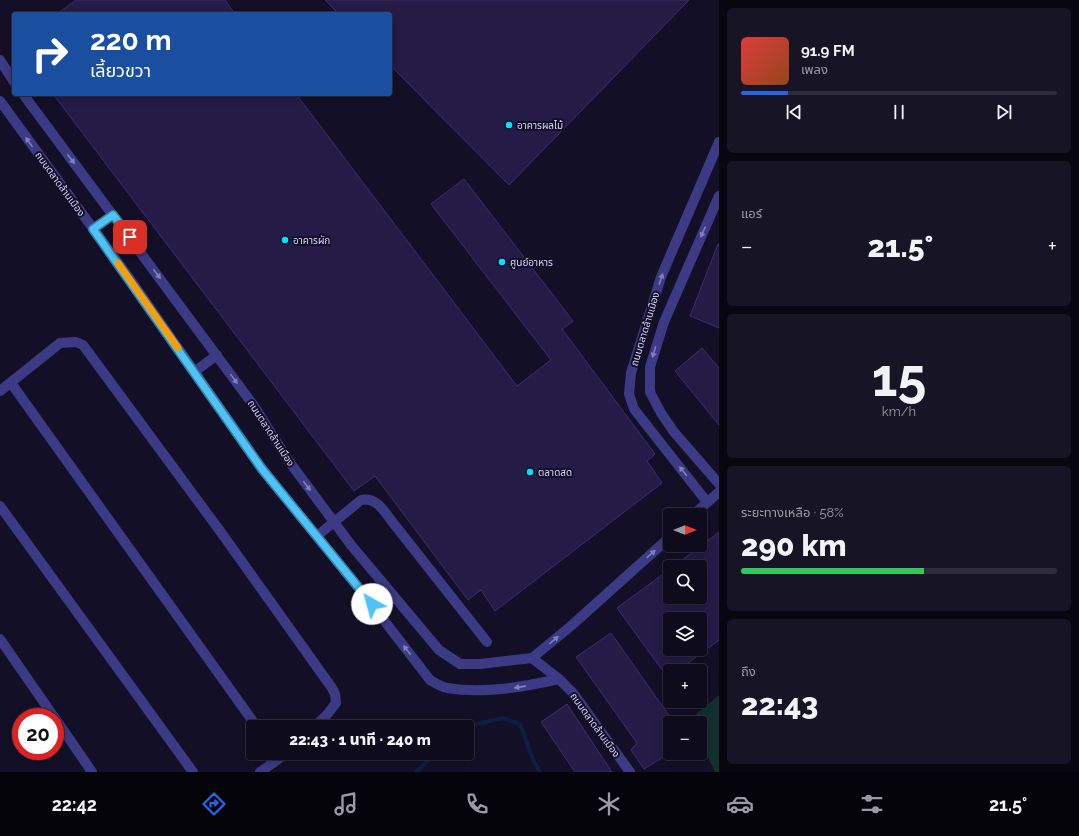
<!DOCTYPE html>
<html lang="th">
<head>
<meta charset="utf-8">
<style>
  :root { --surface:#0e0b1c; --page:#171425; --text:#f1f3f6; --muted:#9b9ba3; --line:#2e2b3b; --accent:#2563eb }
  body { margin:0; font-family:Raleway,"Noto Sans Thai",sans-serif; background:var(--page); color:var(--text); height:100vh; display:flex; flex-direction:column; font-size:15px; white-space:nowrap }
  * { box-sizing:border-box; margin:0 }
  p { font-size:13px; color:var(--muted) }
  .icon { flex:none; width:22px; height:22px; fill:none; stroke:currentColor; stroke-width:2; stroke-linecap:round; stroke-linejoin:round }
  .map { position:relative; flex:1; overflow:hidden }
  .sheet { display:flex; flex-direction:column; gap:8px; padding:8px; background:#08060f; width:360px }
  .sheet>* { flex:none }
  .guide { position:absolute; left:12px; top:12px; width:380px; height:84px; border-radius:4px; box-shadow:0 2px 10px #0003,0 0 0 1px var(--line); background:#1a4fa0; color:#fff; overflow:hidden }
  .needle { width:26px; rotate:90deg }
  .buttons { position:absolute; left:663px; top:508px; display:grid; gap:8px }
  .buttons a { display:grid; place-items:center; width:44px; height:44px; border-radius:4px; background:var(--surface); box-shadow:0 2px 10px #0003,0 0 0 1px var(--line); font-size:20px }
  .speed { position:absolute; left:12px; top:708px; display:flex; gap:8px; font-size:20px; font-weight:700; text-align:center }
  .speed>* { display:grid; place-content:center; width:52px; height:52px; border-radius:50%; background:var(--surface); box-shadow:0 2px 10px #0003,0 0 0 1px var(--line); line-height:1 }
  .speed .limit { border:6px solid #d22; background:#fff; color:#111 }
  .pin { position:absolute; display:grid; place-items:center; width:34px; height:34px; color:#fff; margin:-17px; border-radius:8px; box-shadow:0 2px 6px #0006 }
  .me { position:absolute; width:44px; margin:-22px; rotate:322deg; stroke-linejoin:round; filter:drop-shadow(0 0 3px #0008) }
  .turn { display:flex; align-items:center; gap:14px; height:84px; padding:0 12px; font-size:18px }
  .turn .icon { width:52px; height:52px; stroke-width:2.5 }
  .turn b { display:block; font-size:28px; line-height:34px }
  .big { font-size:30px; font-weight:800; line-height:1.1 }
  .sheet .widget { flex:1; display:flex; flex-direction:column; justify-content:center; gap:6px; min-width:0; padding:0 14px; border-radius:6px; background:var(--page) }
  .sheet .dial { align-items:center; gap:0 }
  .dial b { font-size:52px; line-height:1 }
  .song { display:flex; align-items:center; gap:12px }
  .cover { width:48px; height:48px; border-radius:6px; background:linear-gradient(135deg,hsl(0 70% 55%),hsl(20 70% 35%)) }
  .played { height:4px; border-radius:2px; background:linear-gradient(90deg,var(--accent) 15%,var(--line) 15%) }
  .keys { display:flex; justify-content:space-around; direction:ltr }
  .heat { display:flex; justify-content:space-between; align-items:center; font-size:22px; direction:ltr }
  .charge { height:6px; border-radius:3px; background:linear-gradient(90deg,#34c759 58%,var(--line) 0) }
  .trip { position:absolute; left:246px; top:720px; width:228px; height:40px; border-radius:4px; background:var(--surface); box-shadow:0 2px 10px #0003,0 0 0 1px var(--line); font-weight:800; line-height:40px; text-align:center }
  .dock { display:flex; height:64px; justify-content:space-around; align-items:center; background:#06040b; color:var(--muted) }
  .dock .icon { width:28px; height:28px }
  .dock .selected { color:var(--accent) }
  .dock b { font-size:18px; color:var(--text) }
  main { display:flex; flex:1; min-height:0 }
  .map>svg:first-child { display:block }
  .green { fill:#12302f }
  .lines { fill:none; stroke-linecap:round; stroke-linejoin:round }
  .stream { stroke:#0a1f44; stroke-width:4 }
  .building { fill:#241b47; stroke:#3b2d73; fill-rule:evenodd }
  .minor { stroke:#3d3a85; stroke-width:10 }
  .oneway { fill:#837fbc }
  .route-casing { stroke:#337fa1; stroke-width:10 }
  .route { stroke:#4fc3f7; stroke-width:7 }
  .slow { stroke:#f59e0b; stroke-width:7 }
  .poi-dot { fill:#00e5ff; stroke:#130f26; stroke-width:1.5 }
  .labels { text-anchor:middle; dominant-baseline:central; stroke-width:4; stroke-linejoin:round; paint-order:stroke }
  .poi-label { font-size:10px; fill:#d9d4ff; stroke:#130f26; text-anchor:start }
  .street-label { font-size:10px; fill:#d9d4ff; stroke:#130f26 }
</style>
</head>
<body>
<main>
<div class="map">
<svg width="719" height="772" viewBox="0 0 719 772">
  <rect width="100%" height="100%" fill="#130f26"/>
  <path class="green" d="M 719,695 L 719,772 L 715,772 L 700,741 L 700,723 L 695,723 L 695,715 Z"/>
  <g class="lines">
    <g class="stream">
      <path d="M 467,730 L 476,724 L 503,718 L 520,724 L 534,762 L 540,772"/>
      <path d="M 416,772 L 436,753"/>
    </g>
  </g>
  <g class="building">
    <path d="M 76,0 L 225,0 L 235,14 L 57,14 Z"/>
    <path d="M 325,0 L 689,0 L 509,185 L 390,65 L 390,14 L 339,14 Z"/>
    <path d="M 53,94 L 296,94 L 517,386 L 551,360 L 431,204 L 464,179 L 573,321 L 562,329 L 655,454 L 647,461 L 662,483 L 495,611 L 481,590 L 468,600 L 375,476 L 354,491 Z"/>
    <path d="M 718,244 L 719,244 L 719,328 L 690,316 Z"/>
    <path d="M 702,348 L 719,368 L 719,425 L 675,371 Z"/>
    <path d="M 719,532 L 719,640 L 677,671 L 670,671 L 670,676 L 668,678 L 617,608 L 670,569 L 670,597 L 700,597 L 700,567 L 673,567 ZM 670,619 L 700,619 L 700,649 L 670,649 Z"/>
    <path d="M 611,633 L 670,717 L 670,753 L 644,769 L 631,750 L 637,743 L 576,657 Z"/>
    <path d="M 567,704 L 612,772 L 575,772 L 541,722 Z"/>
  </g>
  <g class="lines">
    <g class="minor">
      <path d="M 0,60 L 14,82"/>
      <path d="M 23,94 L 254,406 L 288,460 L 334,522 L 351,545 L 439,650 L 460,664 L 480,664 L 532,658"/>
      <path d="M 0,101 L 132,282 L 262,469 L 362,592 L 430,680 C 435,683 441,687 447,688 C 484,694 523,687 559,679"/>
      <path d="M 719,196 L 664,322 L 650,367 L 650,392 L 661,413 L 674,432 L 719,484"/>
      <path d="M 93,229 L 113,215"/>
      <path d="M 194,372 L 217,355"/>
      <path d="M 11,383 L 257,727"/>
      <path d="M 0,391 L 60,343 L 76,342 L 83,345 L 220,531 L 332,688 L 335,694 L 336,703 L 326,716 L 314,727"/>
      <path d="M 707,502 L 634,409 L 629,394 L 631,373 L 661,277 L 719,142"/>
      <path d="M 0,506 L 193,772"/>
      <path d="M 693,515 L 719,492"/>
      <path d="M 317,536 L 361,500 C 377,496 385,513 394,524 L 487,642"/>
      <path d="M 0,639 L 54,717"/>
      <path d="M 55,718 L 92,772"/>
      <path d="M 260,772 L 280,758 L 276,753"/>
      <path d="M 630,772 L 573,693 L 559,679 L 532,658 L 571,626 L 670,537"/>
    </g>
  </g>
  <defs><path id="oneway-solid" d="M-6-.8H1V-3.2L6.5 0L1 3.2V.8H-6Z"/></defs>
  <g class="oneway">
    <use href="#oneway-solid" transform="translate(29 142) rotate(-126)"/>
    <use href="#oneway-solid" transform="translate(71 159) rotate(53)"/>
    <use href="#oneway-solid" transform="translate(703 232) rotate(114)"/>
    <use href="#oneway-solid" transform="translate(157 274) rotate(53)"/>
    <use href="#oneway-solid" transform="translate(661 279) rotate(-71)"/>
    <use href="#oneway-solid" transform="translate(654 352) rotate(107)"/>
    <use href="#oneway-solid" transform="translate(234 379) rotate(54)"/>
    <use href="#oneway-solid" transform="translate(683 471) rotate(-128)"/>
    <use href="#oneway-solid" transform="translate(307 486) rotate(53)"/>
    <use href="#oneway-solid" transform="translate(651 554) rotate(-42)"/>
    <use href="#oneway-solid" transform="translate(554 640) rotate(-40)"/>
    <use href="#oneway-solid" transform="translate(407 650) rotate(-128)"/>
    <use href="#oneway-solid" transform="translate(520 687) rotate(172)"/>
  </g>
  <g class="lines">
    <g class="route-casing">
      <path id="route" d="M 130,237 L 113,215 L 93,229 L 262,469 L 372,604"/>
    </g>
    <use href="#route" class="route"/>
    <path class="slow" d="M 118,263 L 178,348"/>
  </g>
  <g class="poi-dot">
    <circle cx="509" cy="125" r="4"/>
    <circle cx="285" cy="240" r="4"/>
    <circle cx="502" cy="262" r="4"/>
    <circle cx="530" cy="472" r="4"/>
  </g>
  <g class="labels">
    <g class="poi-label">
      <text x="517" y="125">อาคารผลไม้</text>
      <text x="293" y="240">อาคารผัก</text>
      <text x="510" y="262">ศูนย์อาหาร</text>
      <text x="538" y="472">ตลาดสด</text>
    </g>
    <g class="street-label">
      <text transform="translate(60 184) rotate(54)">ถนนตลาดล้านเมือง</text>
      <text transform="translate(645 329) rotate(-73)">ถนนตลาดล้านเมือง</text>
      <text transform="translate(271 433) rotate(57)">ถนนตลาดล้านเมือง</text>
      <text transform="translate(595 725) rotate(54)">ถนนตลาดล้านเมือง</text>
    </g>
  </g>
</svg>
<div class="buttons">
<a><svg class="needle" viewBox="-14 -14 28 28"><path d="M0-13l5 13h-10z" fill="#e53935"/><path d="M0 13l5-13h-10z" fill="#9b9ba3"/></svg></a>
<a><svg class="icon" aria-label="search" viewBox="0 0 24 24"><circle cx="10" cy="10" r="6"/><path d="M15 15l6 6"/></svg></a>
<a><svg class="icon" aria-label="layers" viewBox="0 0 24 24"><path d="M12 4l9 5-9 5-9-5zM3 14l9 5 9-5"/></svg></a>
<a>+</a>
<a>−</a>
</div>
<div class="speed"><div class="limit">20</div></div>
<div class="pin" style="left:130px;top:237px;background:#d93025"><svg class="icon" aria-label="arrive" viewBox="0 0 24 24"><path d="M6 21V4h12l-3 4 3 4H6"/></svg></div>
<svg class="me" style="left:372px;top:604px" viewBox="-20 -20 40 40"><circle r="19" fill="#fff"/><path d="M0-13L10 11 0 6-10 11z" fill="#4fc3f7"/></svg>
<div class="trip">22:43 · 1 นาที · 240 m</div>
<div class="guide">
<div class="turn"><svg class="icon" aria-label="right" viewBox="0 0 24 24"><path d="M7 20v-9h11M14 6l5 5-5 5"/></svg><div><b>220 m</b>เลี้ยวขวา</div></div>
</div>
</div>
<section class="sheet">
<div class="widget">
<div class="song"><i class="cover"></i><div><b>91.9 FM</b><p>เพลง</p></div></div>
<div class="played"></div>
<div class="keys"><svg class="icon" aria-label="previous" viewBox="0 0 24 24"><path d="M18 5L8 12l10 7zM5 5v14"/></svg><svg class="icon" aria-label="pause" viewBox="0 0 24 24"><path d="M8 5v14M16 5v14"/></svg><svg class="icon" aria-label="next" viewBox="0 0 24 24"><path d="M6 5l10 7-10 7zM19 5v14"/></svg></div>
</div>
<div class="widget"><p>แอร์</p>
<div class="heat"><a>−</a><b class="big">21.5°</b><a>+</a></div>
</div>
<div class="widget dial"><b>15</b><p>km/h</p></div>
<div class="widget"><p>ระยะทางเหลือ · 58%</p><b class="big">290 km</b><div class="charge"></div></div>
<div class="widget"><p>ถึง</p><b class="big">22:43</b></div>
</section>
</main>
<nav class="dock">
<b>22:42</b>
<svg class="icon selected" aria-label="directions" viewBox="0 0 24 24"><path d="M12 3l9 9-9 9-9-9zM9 14v-3h6M13 9l2 2-2 2"/></svg>
<svg class="icon" aria-label="music" viewBox="0 0 24 24"><path d="M9 18V5l10-2v13"/><circle cx="6" cy="18" r="3"/><circle cx="16" cy="16" r="3"/></svg>
<svg class="icon" aria-label="phone" viewBox="0 0 24 24"><path d="M5 4h4l2 5-3 2q2 4 5 5l2-3 5 2v4C11 20 4 13 5 4z"/></svg>
<svg class="icon" aria-label="climate" viewBox="0 0 24 24"><path d="M12 3v18M4 7l16 10M4 17L20 7"/></svg>
<svg class="icon" aria-label="car" viewBox="0 0 24 24"><path d="M5 17H2v-5l4-1 3-4h7l3 4 3 1v5h-3M9 17h6M6 11h13"/><circle cx="7" cy="17" r="2"/><circle cx="17" cy="17" r="2"/></svg>
<svg class="icon" aria-label="filters" viewBox="0 0 24 24"><path d="M4 7h16M4 17h16"/><circle cx="9" cy="7" r="2"/><circle cx="15" cy="17" r="2"/></svg>
<b>21.5°</b>
</nav>
</body>
</html>
